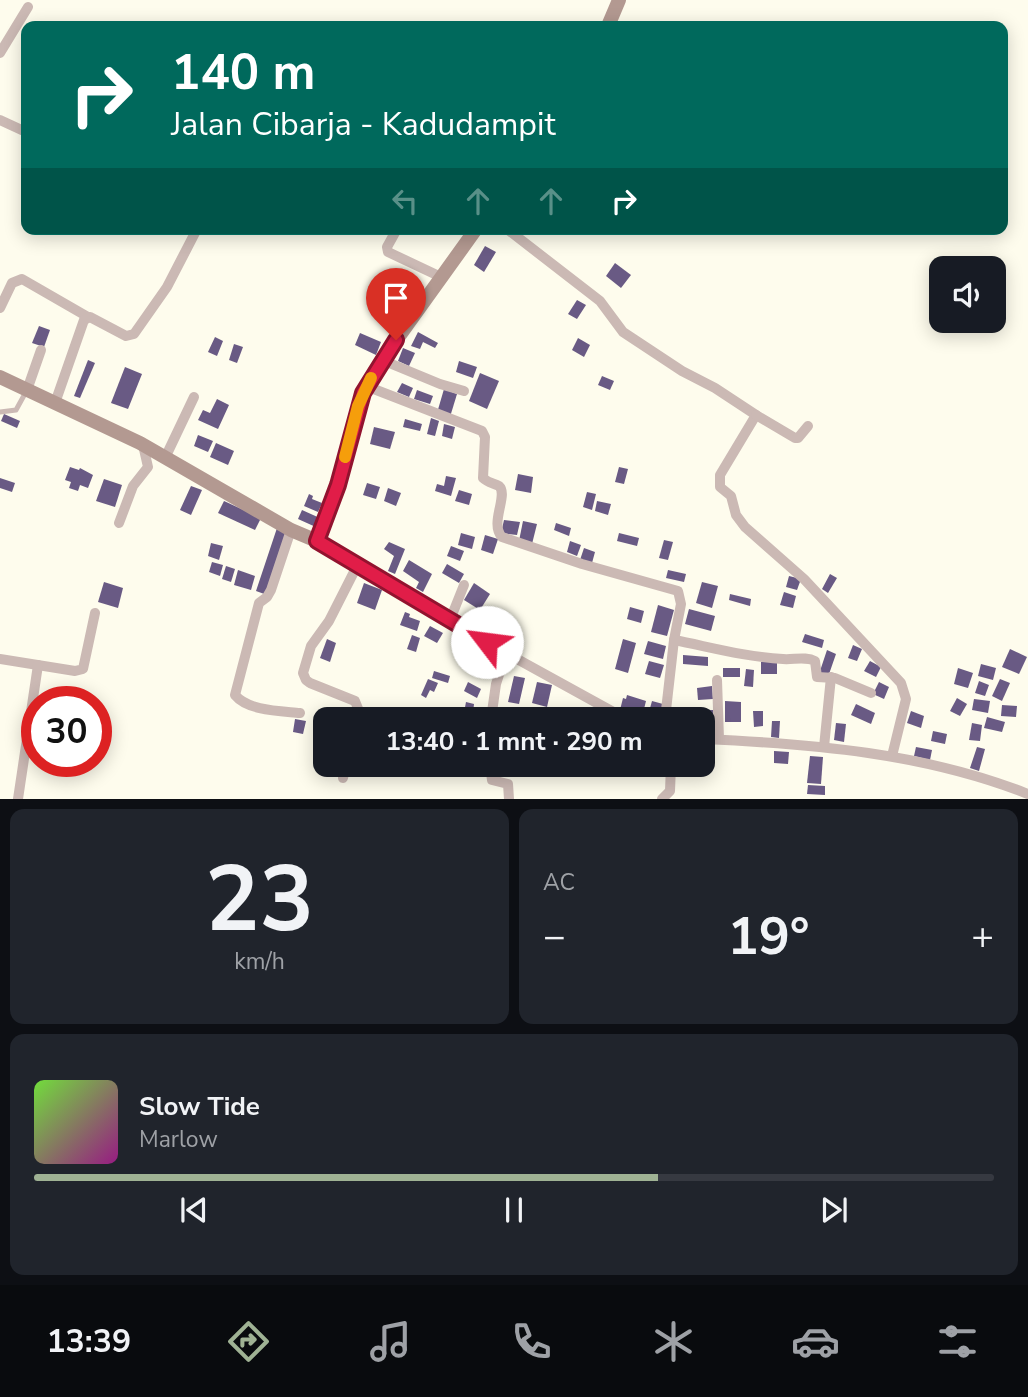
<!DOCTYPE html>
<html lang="id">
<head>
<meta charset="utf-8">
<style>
  :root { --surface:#171b24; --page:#20242c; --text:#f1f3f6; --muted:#9ea1a6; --line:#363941; --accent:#9fb294 }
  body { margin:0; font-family:"Nunito Sans",sans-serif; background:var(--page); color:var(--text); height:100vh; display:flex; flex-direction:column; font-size:26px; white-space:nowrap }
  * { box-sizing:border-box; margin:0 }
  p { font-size:23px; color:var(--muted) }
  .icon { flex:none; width:38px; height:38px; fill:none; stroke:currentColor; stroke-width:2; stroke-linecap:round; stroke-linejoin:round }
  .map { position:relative; height:799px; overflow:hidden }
  .drawer { display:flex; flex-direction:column; gap:10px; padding:10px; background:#0d0f14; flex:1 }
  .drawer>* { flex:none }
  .banner { position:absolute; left:21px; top:21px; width:987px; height:214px; border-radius:14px; box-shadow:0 4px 18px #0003; background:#00695c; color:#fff; overflow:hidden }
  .tools { position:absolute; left:929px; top:256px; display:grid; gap:14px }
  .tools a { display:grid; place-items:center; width:77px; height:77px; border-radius:14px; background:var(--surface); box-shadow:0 4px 18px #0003; font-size:35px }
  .speed { position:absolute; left:21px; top:686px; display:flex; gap:14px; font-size:35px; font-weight:700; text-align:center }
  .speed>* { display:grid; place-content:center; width:91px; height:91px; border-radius:50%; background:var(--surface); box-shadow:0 4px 18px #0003; line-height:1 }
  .speed .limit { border:10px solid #d22; background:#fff; color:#111 }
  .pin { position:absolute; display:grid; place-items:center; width:60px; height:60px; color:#fff; margin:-72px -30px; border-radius:50% 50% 50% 0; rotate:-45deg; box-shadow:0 0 7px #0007 }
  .pin .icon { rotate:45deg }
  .me { position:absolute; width:77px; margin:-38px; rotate:300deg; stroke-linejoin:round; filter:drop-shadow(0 0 5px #0008) }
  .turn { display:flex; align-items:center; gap:24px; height:147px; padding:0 35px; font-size:32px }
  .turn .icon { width:91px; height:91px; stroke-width:2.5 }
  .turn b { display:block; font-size:49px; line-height:60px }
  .lanes { display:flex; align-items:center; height:66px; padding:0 35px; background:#0003; justify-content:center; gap:35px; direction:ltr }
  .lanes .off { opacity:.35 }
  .big { font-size:52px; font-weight:700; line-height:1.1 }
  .drawer .card { flex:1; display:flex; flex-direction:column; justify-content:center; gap:10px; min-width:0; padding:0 24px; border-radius:14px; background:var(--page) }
  .drawer .dial { align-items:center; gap:0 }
  .dial b { font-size:91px; line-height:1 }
  .song { display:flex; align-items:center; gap:21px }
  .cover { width:84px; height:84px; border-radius:10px; background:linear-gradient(135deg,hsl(100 70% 55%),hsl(310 70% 35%)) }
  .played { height:7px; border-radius:4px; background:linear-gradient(90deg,var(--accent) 65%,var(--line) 65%) }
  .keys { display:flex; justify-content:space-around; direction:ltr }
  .heat { display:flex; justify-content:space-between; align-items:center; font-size:38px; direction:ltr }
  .drawer .tiles { flex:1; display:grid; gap:10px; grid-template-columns:1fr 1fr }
  .card:last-child { grid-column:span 2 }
  .trip { position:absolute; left:313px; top:707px; width:402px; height:70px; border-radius:14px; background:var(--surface); box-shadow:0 4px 18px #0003; font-weight:700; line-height:70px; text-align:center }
  .tab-bar { display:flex; height:112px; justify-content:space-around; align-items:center; background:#090b0e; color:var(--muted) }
  .tab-bar .icon { width:49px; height:49px }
  .tab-bar .on { color:var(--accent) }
  .tab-bar b { font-size:32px; color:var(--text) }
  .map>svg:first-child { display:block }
  .building { fill:#695a84 }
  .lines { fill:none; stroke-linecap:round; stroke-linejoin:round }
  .lane { stroke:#cbb9b4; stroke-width:5 }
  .street { stroke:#cbb9b4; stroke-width:10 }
  .secondary { stroke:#b39991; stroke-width:14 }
  .route-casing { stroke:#92132f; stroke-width:18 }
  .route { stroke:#e11d48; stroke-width:12 }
  .slow { stroke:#f59e0b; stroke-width:12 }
</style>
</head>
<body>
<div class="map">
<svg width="1028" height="799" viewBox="0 0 1028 799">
  <rect width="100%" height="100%" fill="#fefced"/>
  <g class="building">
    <path d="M 485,246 L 496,252 L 484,272 L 474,265 Z"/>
    <path d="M 615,263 L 631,275 L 621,288 L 606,276 Z"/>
    <path d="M 577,300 L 586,305 L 577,319 L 568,314 Z"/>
    <path d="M 39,326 L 50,330 L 44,347 L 32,343 Z"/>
    <path d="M 418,332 L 438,343 L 435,348 L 423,342 L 420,349 L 411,346 Z"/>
    <path d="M 360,333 L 381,342 L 376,355 L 355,345 Z"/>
    <path d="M 215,337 L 223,341 L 217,356 L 208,352 Z"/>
    <path d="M 578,338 L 590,345 L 584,357 L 572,350 Z"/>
    <path d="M 234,344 L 243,347 L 237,363 L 229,360 Z"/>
    <path d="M 403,348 L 415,353 L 409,366 L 398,361 Z"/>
    <path d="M 88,360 L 95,363 L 80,398 L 74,396 Z"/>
    <path d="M 459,361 L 477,367 L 473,378 L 456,372 Z"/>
    <path d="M 125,367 L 142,374 L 128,409 L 111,403 Z"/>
    <path d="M 480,373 L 499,381 L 487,409 L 469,401 Z"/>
    <path d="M 602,376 L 614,381 L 610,390 L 598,385 Z"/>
    <path d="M 402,383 L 413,388 L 409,397 L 397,392 Z"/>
    <path d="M 444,389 L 457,394 L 450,417 L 437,413 Z"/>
    <path d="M 417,390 L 433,396 L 430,404 L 414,399 Z"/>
    <path d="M 217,399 L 229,405 L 218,429 L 198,420 L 203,410 L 210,413 Z"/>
    <path d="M 4,414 L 20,421 L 17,428 L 1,421 Z"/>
    <path d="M 431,418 L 439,421 L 435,436 L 427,434 Z"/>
    <path d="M 405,419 L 422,424 L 420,431 L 403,427 Z"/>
    <path d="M 444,424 L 455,427 L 452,439 L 442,436 Z"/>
    <path d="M 374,427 L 395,432 L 390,449 L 370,444 Z"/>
    <path d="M 198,435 L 213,441 L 208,452 L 194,446 Z"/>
    <path d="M 216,443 L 234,451 L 228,465 L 210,457 Z"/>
    <path d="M 70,467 L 79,470 L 80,468 L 93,475 L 88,488 L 80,485 L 78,491 L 69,488 L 71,482 L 65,480 Z"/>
    <path d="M 619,467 L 628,469 L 624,484 L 615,482 Z"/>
    <path d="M 518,474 L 533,477 L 531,493 L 515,490 Z"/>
    <path d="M 446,476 L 456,478 L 451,496 L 435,491 L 437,484 L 444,486 Z"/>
    <path d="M 0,478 L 15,483 L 12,492 L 0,488 Z"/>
    <path d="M 104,479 L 122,485 L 115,507 L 96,501 Z"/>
    <path d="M 367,483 L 380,487 L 376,499 L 363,495 Z"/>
    <path d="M 191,486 L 202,490 L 191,515 L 180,510 Z"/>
    <path d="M 388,488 L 401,493 L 396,506 L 384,501 Z"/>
    <path d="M 459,490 L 472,494 L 469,505 L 455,501 Z"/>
    <path d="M 587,492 L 596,494 L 592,510 L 583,507 Z"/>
    <path d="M 309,494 L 313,496 L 312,499 L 322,503 L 318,512 L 304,506 Z"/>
    <path d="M 224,501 L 261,518 L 255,530 L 218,513 Z"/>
    <path d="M 597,501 L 611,504 L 608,515 L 595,511 Z"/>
    <path d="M 302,510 L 322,519 L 318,528 L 298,519 Z"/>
    <path d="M 504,520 L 520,522 L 517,535 L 501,533 Z"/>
    <path d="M 523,521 L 537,524 L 532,544 L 519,541 Z"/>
    <path d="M 556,523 L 571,528 L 569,536 L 554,530 Z"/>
    <path d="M 277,528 L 289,532 L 267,595 L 256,591 Z"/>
    <path d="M 461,533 L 475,537 L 472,549 L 458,545 Z"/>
    <path d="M 619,533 L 639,538 L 637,546 L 617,541 Z"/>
    <path d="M 485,535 L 498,539 L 493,554 L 481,550 Z"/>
    <path d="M 664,540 L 673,542 L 668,560 L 659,558 Z"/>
    <path d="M 570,541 L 581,545 L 577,556 L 567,552 Z"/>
    <path d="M 389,542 L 405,549 L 395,574 L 388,571 L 394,556 L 384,549 Z"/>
    <path d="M 211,543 L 223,546 L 219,560 L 208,556 Z"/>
    <path d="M 451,546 L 464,551 L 460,561 L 447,556 Z"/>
    <path d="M 584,548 L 595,552 L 592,563 L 580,560 Z"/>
    <path d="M 409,560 L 432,574 L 423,592 L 416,588 L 419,582 L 403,571 Z"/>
    <path d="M 212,562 L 223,565 L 220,576 L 209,572 Z"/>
    <path d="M 447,564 L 464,574 L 459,583 L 442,573 Z"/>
    <path d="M 226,566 L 235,569 L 231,582 L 222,579 Z"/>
    <path d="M 238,570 L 255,576 L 251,590 L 234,585 Z"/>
    <path d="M 668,570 L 686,574 L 684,582 L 666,578 Z"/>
    <path d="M 830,574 L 837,578 L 828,593 L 822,589 Z"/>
    <path d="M 789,576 L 801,579 L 797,590 L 786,587 Z"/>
    <path d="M 104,582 L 123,588 L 118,608 L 98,602 Z"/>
    <path d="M 702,582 L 718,586 L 712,608 L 696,603 Z"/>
    <path d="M 364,583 L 382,590 L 375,610 L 357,603 Z"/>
    <path d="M 474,583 L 490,594 L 480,610 L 464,600 Z"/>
    <path d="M 784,592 L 796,596 L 793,608 L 780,605 Z"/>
    <path d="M 730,594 L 751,599 L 750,606 L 729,600 Z"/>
    <path d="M 658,605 L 674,610 L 667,636 L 651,632 Z"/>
    <path d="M 630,607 L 644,611 L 641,623 L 627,619 Z"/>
    <path d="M 689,609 L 715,616 L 711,631 L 685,624 Z"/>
    <path d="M 405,612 L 410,614 L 409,617 L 420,621 L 417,631 L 400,625 Z"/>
    <path d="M 499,613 L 514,623 L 503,639 L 488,629 Z"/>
    <path d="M 430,626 L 443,633 L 437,643 L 424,636 Z"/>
    <path d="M 805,634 L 824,640 L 822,648 L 802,642 Z"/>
    <path d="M 412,635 L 420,638 L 416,652 L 407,649 Z"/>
    <path d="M 327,639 L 336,643 L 330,662 L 320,658 Z"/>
    <path d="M 623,639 L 636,643 L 628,673 L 615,669 Z"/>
    <path d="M 648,641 L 666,646 L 663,659 L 644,654 Z"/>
    <path d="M 853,645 L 862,649 L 857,661 L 848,658 Z"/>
    <path d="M 1010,649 L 1027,657 L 1019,674 L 1002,667 Z"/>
    <path d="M 827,650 L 836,654 L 828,677 L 819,674 Z"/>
    <path d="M 683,655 L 708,657 L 708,666 L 683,664 Z"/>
    <path d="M 649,661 L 664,665 L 660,678 L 645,674 Z"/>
    <path d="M 870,661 L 881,667 L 876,677 L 864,671 Z"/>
    <rect x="761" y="662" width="16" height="12"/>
    <path d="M 981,664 L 996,668 L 993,680 L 978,676 Z"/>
    <rect x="723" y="668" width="17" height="9"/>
    <path d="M 958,668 L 973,673 L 968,688 L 954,684 Z"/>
    <path d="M 746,669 L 754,670 L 753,687 L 744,686 Z"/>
    <path d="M 434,671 L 450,676 L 448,683 L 432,678 Z"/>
    <path d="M 514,676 L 525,678 L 519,704 L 508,702 Z"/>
    <path d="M 428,679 L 438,683 L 434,692 L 430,690 L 426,698 L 421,695 Z"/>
    <path d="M 1000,679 L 1010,683 L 1002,701 L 992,696 Z"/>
    <path d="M 979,681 L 989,685 L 985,696 L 975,693 Z"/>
    <path d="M 468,682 L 481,689 L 477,698 L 464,691 Z"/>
    <path d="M 537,682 L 552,685 L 547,707 L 532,703 Z"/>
    <path d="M 879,682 L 889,687 L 884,699 L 873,694 Z"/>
    <path d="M 712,686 L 713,699 L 698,700 L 697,688 Z"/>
    <path d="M 627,695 L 646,701 L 643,713 L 629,709 L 628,716 L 619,714 L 623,698 L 626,699 Z"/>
    <path d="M 957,698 L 967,704 L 960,716 L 950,711 Z"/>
    <path d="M 974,699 L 990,701 L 988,713 L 972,710 Z"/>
    <path d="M 652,701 L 663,704 L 659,719 L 647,719 Z"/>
    <path d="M 725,701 L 741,702 L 741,722 L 725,722 Z"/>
    <path d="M 466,702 L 474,704 L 473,713 L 480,715 L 479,719 L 463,718 Z"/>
    <path d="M 856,704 L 875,713 L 871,724 L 851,715 Z"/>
    <path d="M 1002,705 L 1017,706 L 1016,717 L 1001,716 Z"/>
    <path d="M 703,710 L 713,710 L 714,729 L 704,729 Z"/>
    <path d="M 753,711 L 763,711 L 763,726 L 754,727 Z"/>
    <path d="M 911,711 L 924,716 L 921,728 L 907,723 Z"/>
    <path d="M 987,717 L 1005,722 L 1002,732 L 984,728 Z"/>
    <path d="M 295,719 L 306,721 L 303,734 L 293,732 Z"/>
    <path d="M 772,721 L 780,721 L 779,738 L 771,737 Z"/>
    <path d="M 836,723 L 846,724 L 844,742 L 834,740 Z"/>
    <path d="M 972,723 L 982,725 L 980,741 L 969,740 Z"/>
    <path d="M 933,731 L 947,734 L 945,744 L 931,741 Z"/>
    <path d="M 916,747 L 932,750 L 930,760 L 914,756 Z"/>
    <path d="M 977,747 L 985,749 L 979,771 L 970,768 Z"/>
    <path d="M 774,751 L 789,752 L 788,764 L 774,763 Z"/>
    <path d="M 810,756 L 823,757 L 821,784 L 807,783 Z"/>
    <path d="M 808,785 L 825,786 L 825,795 L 807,794 Z"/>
  </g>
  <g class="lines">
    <path class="lane" d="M 0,412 L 16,410 L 27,390"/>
    <g class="street">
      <path d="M 0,53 L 28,7"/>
      <path d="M 0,120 L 26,132"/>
      <path d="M 397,229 L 387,247 L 388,252 L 441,277"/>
      <path d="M 507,229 L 600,301 L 623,332 L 682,371 L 715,388 L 756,415 L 720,475 L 720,487 L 731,496 L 736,515 L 745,527 L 804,579 L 901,683 L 906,699 L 892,756"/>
      <path d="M 0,308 L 12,283 L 22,279 L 88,317"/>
      <path d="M 382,360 L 440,384 L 464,391"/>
      <path d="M 366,386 L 482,431 L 485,437 L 483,478 C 488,483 494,483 499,486 C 509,495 489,523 502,537 L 582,564 L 678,591 L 681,604 L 674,640 L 665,719"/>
      <path d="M 27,390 L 41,350"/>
      <path d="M 55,403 L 84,320 L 90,317 L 126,336 L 134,334 L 167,287 L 197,229"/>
      <path d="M 756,415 L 795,438 L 798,438 L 808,426"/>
      <path d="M 165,458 L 194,397"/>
      <path d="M 119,523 L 133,486 L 148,467 L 143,445"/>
      <path d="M 291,530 L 271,590 L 267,597 L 259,603 L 235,695 C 248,711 281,711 300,713"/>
      <path d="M 317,541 L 506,653 L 626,719"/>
      <path d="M 450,620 L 464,585"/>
      <path d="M 674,640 C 710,647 746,657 783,659 C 793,660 806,656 815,661 L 817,677 L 835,678 L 871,693"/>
      <path d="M 0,659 L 75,671 L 83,669 L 95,613"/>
      <path d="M 717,680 L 719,739"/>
      <path d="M 357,719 L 359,711 L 355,701 L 310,683 L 306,680 L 303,673 L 311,646 L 329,621 L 358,564"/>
      <path d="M 491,719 L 496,684 L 506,653"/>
      <path d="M 704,739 C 814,744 924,753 1028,794"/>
      <path d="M 824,747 L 831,677"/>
      <path d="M 490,765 L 492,780 L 508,784 L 509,799"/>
      <path d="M 343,778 L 346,765"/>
      <path d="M 18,799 L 38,665"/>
      <path d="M 662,799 L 670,791 L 671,765"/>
    </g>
    <g class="secondary">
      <path d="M 608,26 L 619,0"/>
      <path d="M 0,377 L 140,443 L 291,530 L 317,541 L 338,485 L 363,393 L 382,360 L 476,229"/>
    </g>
  </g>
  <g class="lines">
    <g class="route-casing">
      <path id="route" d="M 396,340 L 363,393 L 338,485 L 317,541 L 487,642"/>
    </g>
    <use href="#route" class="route"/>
    <path class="slow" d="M 345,457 L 358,406 L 371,378"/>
  </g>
</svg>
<div class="tools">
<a><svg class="icon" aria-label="sound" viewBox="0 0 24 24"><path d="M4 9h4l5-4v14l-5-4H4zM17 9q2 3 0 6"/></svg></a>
</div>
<div class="speed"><div class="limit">30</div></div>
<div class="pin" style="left:396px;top:340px;background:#d93025"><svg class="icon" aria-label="arrive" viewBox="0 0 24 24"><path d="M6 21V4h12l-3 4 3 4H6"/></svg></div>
<svg class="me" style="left:487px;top:642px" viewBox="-20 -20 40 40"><circle r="19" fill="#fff"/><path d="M0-13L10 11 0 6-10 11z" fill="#e11d48"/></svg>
<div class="trip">13:40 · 1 mnt · 290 m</div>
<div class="banner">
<div class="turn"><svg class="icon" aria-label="right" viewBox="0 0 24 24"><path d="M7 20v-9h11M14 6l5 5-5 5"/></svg><div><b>140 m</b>Jalan Cibarja - Kadudampit</div></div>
<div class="lanes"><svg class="icon off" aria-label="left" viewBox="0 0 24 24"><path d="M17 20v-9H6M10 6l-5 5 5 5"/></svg><svg class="icon off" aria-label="ahead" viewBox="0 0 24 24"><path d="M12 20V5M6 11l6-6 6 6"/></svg><svg class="icon off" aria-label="ahead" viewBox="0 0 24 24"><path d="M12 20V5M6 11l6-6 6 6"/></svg><svg class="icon" aria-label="right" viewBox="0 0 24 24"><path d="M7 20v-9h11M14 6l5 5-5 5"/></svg></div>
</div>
</div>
<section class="drawer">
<div class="tiles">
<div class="card dial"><b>23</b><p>km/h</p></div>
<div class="card"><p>AC</p>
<div class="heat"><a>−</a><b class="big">19°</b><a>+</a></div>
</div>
<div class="card">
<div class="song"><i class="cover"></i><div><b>Slow Tide</b><p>Marlow</p></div></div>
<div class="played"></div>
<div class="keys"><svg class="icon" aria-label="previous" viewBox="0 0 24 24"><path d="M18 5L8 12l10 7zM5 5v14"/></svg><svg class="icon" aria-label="pause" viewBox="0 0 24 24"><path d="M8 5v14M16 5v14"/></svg><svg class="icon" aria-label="next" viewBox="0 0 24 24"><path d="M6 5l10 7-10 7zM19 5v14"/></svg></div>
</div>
</div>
</section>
<nav class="tab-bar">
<b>13:39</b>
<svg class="icon on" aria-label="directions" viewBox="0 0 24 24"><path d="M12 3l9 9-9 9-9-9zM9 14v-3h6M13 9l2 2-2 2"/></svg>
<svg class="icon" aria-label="music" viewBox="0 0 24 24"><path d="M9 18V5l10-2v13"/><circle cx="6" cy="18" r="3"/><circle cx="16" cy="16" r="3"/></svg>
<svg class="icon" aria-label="phone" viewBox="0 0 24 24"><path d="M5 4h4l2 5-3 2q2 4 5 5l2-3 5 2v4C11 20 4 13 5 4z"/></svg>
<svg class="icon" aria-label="climate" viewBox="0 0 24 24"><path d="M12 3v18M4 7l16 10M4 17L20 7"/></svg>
<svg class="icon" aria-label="car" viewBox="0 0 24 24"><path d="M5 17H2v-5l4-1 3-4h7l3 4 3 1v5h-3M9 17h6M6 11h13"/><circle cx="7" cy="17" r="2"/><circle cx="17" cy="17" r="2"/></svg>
<svg class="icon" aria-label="filters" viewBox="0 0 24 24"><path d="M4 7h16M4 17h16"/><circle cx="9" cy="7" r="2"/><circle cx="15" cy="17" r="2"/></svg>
</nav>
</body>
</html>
